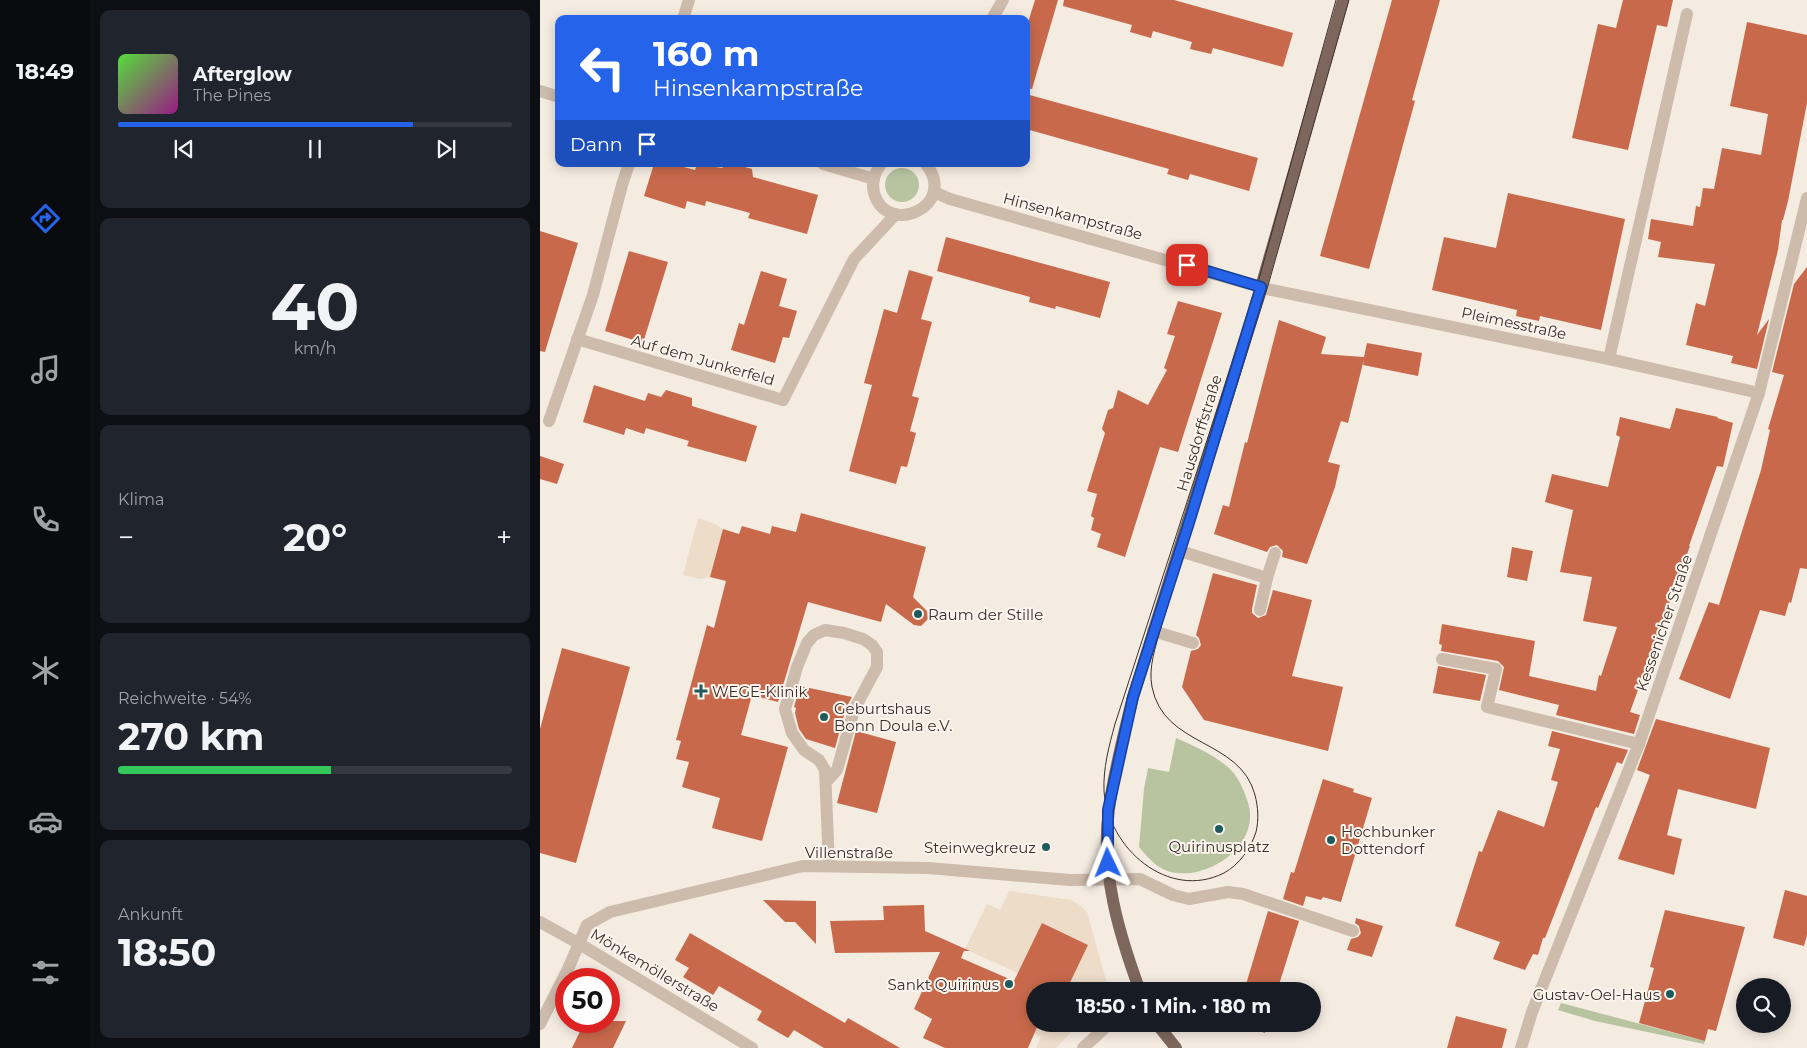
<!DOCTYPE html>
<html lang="de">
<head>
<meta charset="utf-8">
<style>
  :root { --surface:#171b24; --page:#20242c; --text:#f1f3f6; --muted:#9ea1a6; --line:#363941; --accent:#2563eb }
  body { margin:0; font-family:Montserrat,sans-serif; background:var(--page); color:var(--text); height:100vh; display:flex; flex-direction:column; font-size:19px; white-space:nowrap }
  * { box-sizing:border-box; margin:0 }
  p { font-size:16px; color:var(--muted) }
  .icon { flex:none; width:28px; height:28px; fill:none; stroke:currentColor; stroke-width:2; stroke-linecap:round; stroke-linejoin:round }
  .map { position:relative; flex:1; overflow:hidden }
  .drawer { display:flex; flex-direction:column; gap:10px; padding:10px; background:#0d0f14; width:450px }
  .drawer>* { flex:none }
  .banner { position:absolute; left:15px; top:15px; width:475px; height:152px; border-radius:10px; box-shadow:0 2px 12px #0003; background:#2563eb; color:#fff; overflow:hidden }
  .controls { position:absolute; left:1196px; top:978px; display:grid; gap:10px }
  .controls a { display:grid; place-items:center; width:55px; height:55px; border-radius:50%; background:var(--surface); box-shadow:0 2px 12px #0003; font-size:25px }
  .speed { position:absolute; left:15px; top:968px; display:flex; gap:10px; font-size:25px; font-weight:700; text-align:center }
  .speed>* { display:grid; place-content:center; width:65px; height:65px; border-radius:50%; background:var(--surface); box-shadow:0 2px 12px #0003; line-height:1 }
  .speed .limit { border:8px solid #d22; background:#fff; color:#111 }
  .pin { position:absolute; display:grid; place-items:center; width:42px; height:42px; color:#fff; margin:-21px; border-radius:10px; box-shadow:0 2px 8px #0006 }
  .me { position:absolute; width:55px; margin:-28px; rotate:358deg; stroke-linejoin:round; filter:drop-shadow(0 0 4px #0008) }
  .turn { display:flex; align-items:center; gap:18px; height:105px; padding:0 15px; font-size:22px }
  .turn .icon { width:65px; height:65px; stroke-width:2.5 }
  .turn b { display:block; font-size:35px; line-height:42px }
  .then { display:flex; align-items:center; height:48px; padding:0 15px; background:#0003; gap:10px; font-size:19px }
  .big { font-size:38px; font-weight:700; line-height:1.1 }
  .drawer .widget { flex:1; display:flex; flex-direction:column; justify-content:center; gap:8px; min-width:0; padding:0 18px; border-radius:10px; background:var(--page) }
  .drawer .dial { align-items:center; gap:0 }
  .dial b { font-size:65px; line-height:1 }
  .song { display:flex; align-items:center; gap:15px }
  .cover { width:60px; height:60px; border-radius:8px; background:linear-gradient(135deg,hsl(110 70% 55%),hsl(310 70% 35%)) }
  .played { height:5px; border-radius:2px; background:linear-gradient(90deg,var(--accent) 75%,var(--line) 75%) }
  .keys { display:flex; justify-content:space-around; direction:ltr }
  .heat { display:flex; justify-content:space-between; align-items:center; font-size:28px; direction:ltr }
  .charge { height:8px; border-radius:4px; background:linear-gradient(90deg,#34c759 54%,var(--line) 0) }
  .trip { position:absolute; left:486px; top:982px; width:295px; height:50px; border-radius:25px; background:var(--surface); box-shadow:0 2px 12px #0003; font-weight:700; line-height:50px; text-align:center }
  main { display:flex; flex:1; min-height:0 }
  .menu { display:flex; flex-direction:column; width:90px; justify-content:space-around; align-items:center; background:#090b0e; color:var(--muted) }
  .menu .icon { width:35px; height:35px }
  .menu .selected { color:var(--accent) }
  .menu b { font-size:22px; color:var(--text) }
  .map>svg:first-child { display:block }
  .green { fill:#b8c4a0 }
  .plaza { fill:#ecdcc8 }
  .building { fill:#c8694b }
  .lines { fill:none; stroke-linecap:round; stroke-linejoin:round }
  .minor { stroke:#cdbbac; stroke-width:12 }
  .major { stroke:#7d675c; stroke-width:12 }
  .tram { stroke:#3b302b; stroke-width:1 }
  .route-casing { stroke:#184099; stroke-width:12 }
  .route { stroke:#2563eb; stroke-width:9 }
  .poi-dot { fill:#1f5a5e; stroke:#fbf5ee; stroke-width:2 }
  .labels { text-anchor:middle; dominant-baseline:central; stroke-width:4; stroke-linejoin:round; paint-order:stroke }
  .street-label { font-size:15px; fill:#3b302b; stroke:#fbf5ee }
  .poi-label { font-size:15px; fill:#3b302b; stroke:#fbf5ee; text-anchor:start }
</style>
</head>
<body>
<main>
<nav class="menu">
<b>18:49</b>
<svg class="icon selected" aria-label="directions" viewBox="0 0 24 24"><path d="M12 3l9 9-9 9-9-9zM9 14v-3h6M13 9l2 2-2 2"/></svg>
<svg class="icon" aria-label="music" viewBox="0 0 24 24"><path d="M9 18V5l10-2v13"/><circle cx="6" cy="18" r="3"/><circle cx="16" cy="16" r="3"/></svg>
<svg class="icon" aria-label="phone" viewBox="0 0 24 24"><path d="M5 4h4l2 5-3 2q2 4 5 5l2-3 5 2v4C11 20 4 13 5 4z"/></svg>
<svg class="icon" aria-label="climate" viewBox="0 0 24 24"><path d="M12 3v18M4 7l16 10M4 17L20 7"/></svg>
<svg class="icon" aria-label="car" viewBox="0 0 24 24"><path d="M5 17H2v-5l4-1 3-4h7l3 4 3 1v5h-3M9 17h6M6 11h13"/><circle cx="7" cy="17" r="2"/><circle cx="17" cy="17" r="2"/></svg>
<svg class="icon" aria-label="filters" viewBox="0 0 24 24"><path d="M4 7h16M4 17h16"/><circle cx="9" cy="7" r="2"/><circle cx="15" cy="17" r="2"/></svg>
</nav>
<section class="drawer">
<div class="widget">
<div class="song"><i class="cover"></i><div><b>Afterglow</b><p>The Pines</p></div></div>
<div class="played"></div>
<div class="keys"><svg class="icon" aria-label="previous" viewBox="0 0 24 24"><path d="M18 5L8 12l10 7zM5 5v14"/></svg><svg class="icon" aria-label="pause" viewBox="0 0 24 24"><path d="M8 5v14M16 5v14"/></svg><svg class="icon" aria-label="next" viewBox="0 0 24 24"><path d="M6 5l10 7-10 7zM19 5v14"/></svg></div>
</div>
<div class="widget dial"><b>40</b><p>km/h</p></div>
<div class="widget"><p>Klima</p>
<div class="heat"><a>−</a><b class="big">20°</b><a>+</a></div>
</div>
<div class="widget"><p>Reichweite · 54%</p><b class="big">270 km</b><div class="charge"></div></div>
<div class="widget"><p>Ankunft</p><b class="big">18:50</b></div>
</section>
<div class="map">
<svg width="1267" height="1048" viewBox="0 0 1267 1048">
  <rect width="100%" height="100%" fill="#f4ebe1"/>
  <g class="green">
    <circle cx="362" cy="185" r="17"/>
    <path d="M 636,738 C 654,746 674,755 689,768 C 696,774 702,786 705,794 C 707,800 710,807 710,813 C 712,845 680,869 651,873 C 642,874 629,873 621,868 C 612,863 605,854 599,847 L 604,789 L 608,768 L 629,772 Z"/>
    <path d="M 1021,1003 L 1165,1041 L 1164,1044 L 1055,1021 L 1018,1010 Z"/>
  </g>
  <g class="plaza">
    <path d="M 158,518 L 175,524 L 183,529 L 170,577 L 161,579 L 143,575 Z"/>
    <path d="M 469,891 L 531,900 L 541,906 L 547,912 L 567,984 L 566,991 L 526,991 L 548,945 L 502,923 L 478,973 L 425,949 L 447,904 L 460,910 Z"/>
    <path d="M 499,1024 L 512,1028 L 523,1024 L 539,1024 L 516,1048 L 496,1048 L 501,1037 L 494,1033 Z"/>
  </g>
  <g class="building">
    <path d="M 495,0 L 518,0 L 492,89 L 486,88 L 486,29 Z"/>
    <path d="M 524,0 L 634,0 L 753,33 L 743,67 L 673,48 L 671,54 L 650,49 L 652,42 L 613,31 L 611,38 L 590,32 L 592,25 L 523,6 Z"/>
    <path d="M 852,0 L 900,0 L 872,100 L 875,101 L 829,269 L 780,256 Z"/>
    <path d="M 1083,0 L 1133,0 L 1127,27 L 1117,25 L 1088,150 L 1032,138 L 1058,24 L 1076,28 Z"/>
    <path d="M 1207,22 L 1267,35 L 1267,103 L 1248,201 L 1243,220 L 1242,220 L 1238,250 L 1217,335 L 1229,319 L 1217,369 L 1191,363 L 1193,356 L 1146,345 L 1156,303 L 1165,306 L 1175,264 L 1118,257 L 1121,242 L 1108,239 L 1111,219 L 1153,226 L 1156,206 L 1160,207 L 1163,188 L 1174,189 L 1182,148 L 1221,155 L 1228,114 L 1190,106 Z"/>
    <path d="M 486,94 L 718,158 L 709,191 L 650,174 L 648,180 L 627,174 L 629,169 L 486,129 Z"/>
    <path d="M 114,164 L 133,164 L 155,170 L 157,164 L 182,168 L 185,164 L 194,164 L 212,169 L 213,177 L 278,195 L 267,234 L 208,218 L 210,213 L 166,201 L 165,206 L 147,201 L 145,209 L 104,196 Z"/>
    <path d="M 968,193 L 1085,219 L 1061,330 L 1000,316 L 999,321 L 976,316 L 977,310 L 892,290 L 904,237 L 956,248 Z"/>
    <path d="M 0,231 L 38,243 L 5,352 L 0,351 Z"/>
    <path d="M 406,237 L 570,282 L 560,318 L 516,306 L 515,309 L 489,302 L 490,297 L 397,271 Z"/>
    <path d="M 89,251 L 128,262 L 103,343 L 65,331 Z"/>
    <path d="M 1267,267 L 1267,569 L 1260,568 L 1251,603 L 1249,602 L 1245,616 L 1220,610 L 1190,699 L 1139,679 L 1169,602 L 1179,605 L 1221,470 L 1230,430 L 1228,429 L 1244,375 L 1232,372 L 1254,284 Z"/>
    <path d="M 369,270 L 393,277 L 381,319 L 392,322 L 372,396 L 379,398 L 370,431 L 376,433 L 367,467 L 361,466 L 356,484 L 309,471 L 332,385 L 324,383 L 344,309 L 357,313 Z"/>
    <path d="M 221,271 L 247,279 L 239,306 L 257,311 L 249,338 L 243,337 L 235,363 L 191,350 L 199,323 L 204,325 Z"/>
    <path d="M 638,301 L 682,313 L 638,452 L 620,447 L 585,557 L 557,547 L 561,534 L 551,530 L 554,518 L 551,516 L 557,494 L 547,491 L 565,433 L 562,429 L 568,410 L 573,408 L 578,390 L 608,405 L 627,370 L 624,368 L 635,336 L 627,334 Z"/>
    <path d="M 739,320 L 786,337 L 781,354 L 824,357 L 827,343 L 882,353 L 878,376 L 823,365 L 824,359 L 808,423 L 801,421 L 788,462 L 800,465 L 795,487 L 767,564 L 742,557 L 743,551 L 737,545 L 730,547 L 727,552 L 674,534 L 683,505 L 689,507 L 705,442 L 707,443 Z"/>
    <path d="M 54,385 L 105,401 L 108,393 L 121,397 L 126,390 L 152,398 L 152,406 L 217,426 L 206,462 L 147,446 L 149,441 L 106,428 L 104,434 L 86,428 L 84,435 L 43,422 Z"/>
    <path d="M 1136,408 L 1178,417 L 1177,418 L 1193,423 L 1183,467 L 1177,466 L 1149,546 L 1150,546 L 1090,712 L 1100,715 L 1094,734 L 1016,715 L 1019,705 L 959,690 L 964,667 L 958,661 L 901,651 L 902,645 L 899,644 L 902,624 L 995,641 L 989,676 L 1056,691 L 1059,675 L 1061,676 L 1077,627 L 1043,621 L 1052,577 L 1020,572 L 1033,510 L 1005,502 L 1012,474 L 1068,487 L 1080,437 L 1076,435 L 1080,417 L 1130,429 Z"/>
    <path d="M 0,456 L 24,464 L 17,484 L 0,479 Z"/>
    <path d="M 261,513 L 386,547 L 373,597 L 387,611 L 388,619 L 381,626 L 374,625 L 346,604 L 341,622 L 268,602 L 238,702 L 212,695 L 201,735 L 248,747 L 222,841 L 172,828 L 180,798 L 142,787 L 149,762 L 136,759 L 141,741 L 136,740 L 167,625 L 174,628 L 186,581 L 170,577 L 183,529 L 199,534 L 202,526 L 230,534 L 232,526 L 256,532 Z"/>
    <path d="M 972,547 L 993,551 L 987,581 L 967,577 Z"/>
    <path d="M 673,573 L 717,585 L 712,609 L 712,613 L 718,618 L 726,615 L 733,590 L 772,600 L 752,676 L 803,687 L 788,751 L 664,720 L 642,687 L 651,651 L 658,649 L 661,645 L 659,638 L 656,635 Z"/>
    <path d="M 22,648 L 90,667 L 36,863 L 0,853 L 0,729 Z"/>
    <path d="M 898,666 L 946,675 L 940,701 L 893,693 Z"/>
    <path d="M 260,686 L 312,697 L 306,708 L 295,748 L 266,739 L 259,729 L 255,713 L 256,708 L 254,707 Z"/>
    <path d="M 1116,719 L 1230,748 L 1216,809 L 1138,789 L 1127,835 L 1142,839 L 1134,875 L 1078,859 L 1110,775 L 1097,770 Z"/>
    <path d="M 316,731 L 356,742 L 337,813 L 297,803 Z"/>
    <path d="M 1012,731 L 1088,750 L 1082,764 L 1077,762 L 1058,808 L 1056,807 L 1005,938 L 1003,938 L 998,955 L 993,954 L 985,970 L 953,959 L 960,942 L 915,926 L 939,851 L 942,852 L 958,810 L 1004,827 L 1018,782 L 1011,780 L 1020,749 L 1008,746 Z"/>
    <path d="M 783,779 L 814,789 L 813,792 L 832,798 L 801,902 L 783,897 L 781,900 L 766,896 L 763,906 L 743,899 L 751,872 L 754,873 Z"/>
    <path d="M 1245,890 L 1267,896 L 1267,935 L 1264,946 L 1233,938 Z"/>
    <path d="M 223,900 L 276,901 L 276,944 L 255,922 L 245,922 Z"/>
    <path d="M 384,905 L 385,931 L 430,951 L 424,951 L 421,958 L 474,981 L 502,923 L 548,945 L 526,991 L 495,991 L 495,1024 L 511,1024 L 510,1027 L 498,1025 L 488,1048 L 405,1048 L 383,1038 L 392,1019 L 374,1009 L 400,952 L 295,953 L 290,921 L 344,920 L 343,906 Z"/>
    <path d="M 1125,910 L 1205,927 L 1176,1031 L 1168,1029 L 1165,1041 L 1099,1023 L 1114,968 L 1110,967 Z"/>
    <path d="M 728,911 L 759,921 L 737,991 L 704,991 Z"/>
    <path d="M 816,918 L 843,926 L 832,957 L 807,950 L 811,939 L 818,937 L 821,933 L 819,926 L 815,923 Z"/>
    <path d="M 150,933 L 305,1023 L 308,1018 L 360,1048 L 284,1048 L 254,1030 L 248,1038 L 217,1020 L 222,1011 L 179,986 L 173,995 L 143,977 L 149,968 L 135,960 Z"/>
    <path d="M 916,1016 L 967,1029 L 962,1048 L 907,1048 Z"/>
    <path d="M 45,1021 L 86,1021 L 73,1048 L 32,1048 Z"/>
    <path d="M 695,1024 L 727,1024 L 725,1033 Z"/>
  </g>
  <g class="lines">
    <g class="minor">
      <path d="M 143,19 L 149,0"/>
      <path d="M 452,19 L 463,0"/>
      <path d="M 0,91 L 19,97"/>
      <path d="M 283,164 L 334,179"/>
      <path d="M 341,164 C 335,172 331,182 334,193 C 347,238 419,206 386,164"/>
      <path d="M 394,192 L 410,199 L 727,289 L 1069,359 L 1219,393"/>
      <path d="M 37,339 L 243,400 L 314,259 L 356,214"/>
      <path d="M 1069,359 L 1147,14"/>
      <path d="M 9,421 L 53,295 L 82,185 L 89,164"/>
      <path d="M 640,551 L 727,578 L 720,610"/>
      <path d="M 727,578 L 735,553"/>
      <path d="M 613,631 L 653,643"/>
      <path d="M 902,659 L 956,669 L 947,707 L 1099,744"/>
      <path d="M 286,782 L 297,770 L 314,710 L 337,667 L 337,652 L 332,645 L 323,639 L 304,633 L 285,630 L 274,635 L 267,643 L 257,667 L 245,709 L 252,733 L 264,750 L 279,760 L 285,770 L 289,866"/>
      <path d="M 0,922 L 38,943 L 212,1048"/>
      <path d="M 0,1024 L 28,969 L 47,925 L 70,912 L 263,866 L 388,868 L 530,880 L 600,879 L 633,895 L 649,899 L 688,892 L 703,894 L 813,931"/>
      <path d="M 543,1048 L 569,1024"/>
      <path d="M 981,1048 L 992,1012 L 1099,744 L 1219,393 L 1267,198"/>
    </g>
    <g class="major">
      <path d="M 600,991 C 579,934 560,871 569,809 C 574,771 584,734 593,697 L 721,287 L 803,0"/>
      <path d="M 617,1024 L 636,1048"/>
    </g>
    <path class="tram" d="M 796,0 L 717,286 L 575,724 C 569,746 563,768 564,791 C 568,848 628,901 684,873 C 699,865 711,848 716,832 C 719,819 718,807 715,795 C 700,738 624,748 612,687 C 608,667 616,646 621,627 L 727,289 L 809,0"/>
  </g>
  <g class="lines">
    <g class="route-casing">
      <path id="route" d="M 568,863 L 568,810 L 593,697 L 648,526 L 721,287 L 647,265"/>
    </g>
    <use href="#route" class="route"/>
  </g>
  <g class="poi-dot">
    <circle cx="378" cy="614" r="5"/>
    <path d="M158.5 683.5h5v5h5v5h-5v5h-5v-5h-5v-5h5z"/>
    <circle cx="284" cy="717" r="5"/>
    <circle cx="679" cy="829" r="5"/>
    <circle cx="791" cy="840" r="5"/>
    <circle cx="506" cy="847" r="5"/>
    <circle cx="469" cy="984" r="5"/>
    <circle cx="1130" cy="994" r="5"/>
  </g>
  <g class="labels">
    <g class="street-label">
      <text transform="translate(533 216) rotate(15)">Hinsenkampstraße</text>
      <text transform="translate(974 323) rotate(12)">Pleimesstraße</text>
      <text transform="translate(163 360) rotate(16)">Auf dem Junkerfeld</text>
      <text transform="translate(659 433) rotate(-73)">Hausdorffstraße</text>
      <text transform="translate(1124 623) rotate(-71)">Kessenicher Straße</text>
      <text x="309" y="852">Villenstraße</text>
      <text transform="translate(115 970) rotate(31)">Mönkemöllerstraße</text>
    </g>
    <g class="poi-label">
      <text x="388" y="614">Raum der Stille</text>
      <text x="172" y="691">WEGE-Klinik</text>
      <text x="294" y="708">Geburtshaus<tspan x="294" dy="17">Bonn Doula e.V.</tspan></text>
      <text x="801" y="831">Hochbunker<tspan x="801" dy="17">Dottendorf</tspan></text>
      <text x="679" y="846" text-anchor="middle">Quirinusplatz</text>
      <text x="496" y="847" text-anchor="end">Steinwegkreuz</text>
      <text x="459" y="984" text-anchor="end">Sankt Quirinus</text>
      <text x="1120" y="994" text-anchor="end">Gustav-Oel-Haus</text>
    </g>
  </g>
</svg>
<div class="controls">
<a><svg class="icon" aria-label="search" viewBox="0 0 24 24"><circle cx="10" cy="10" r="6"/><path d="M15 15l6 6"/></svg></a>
</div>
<div class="speed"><div class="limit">50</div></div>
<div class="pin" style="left:647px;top:265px;background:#d93025"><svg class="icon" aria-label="arrive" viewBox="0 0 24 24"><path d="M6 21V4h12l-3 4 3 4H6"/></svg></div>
<svg class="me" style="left:568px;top:863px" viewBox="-20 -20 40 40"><path d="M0-17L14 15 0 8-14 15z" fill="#2563eb" stroke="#fff" stroke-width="4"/></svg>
<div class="trip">18:50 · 1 Min. · 180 m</div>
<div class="banner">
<div class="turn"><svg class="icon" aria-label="left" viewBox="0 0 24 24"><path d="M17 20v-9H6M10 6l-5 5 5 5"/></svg><div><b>160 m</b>Hinsenkampstraße</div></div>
<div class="then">Dann<svg class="icon" aria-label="arrive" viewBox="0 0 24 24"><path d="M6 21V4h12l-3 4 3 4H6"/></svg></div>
</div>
</div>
</main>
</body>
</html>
